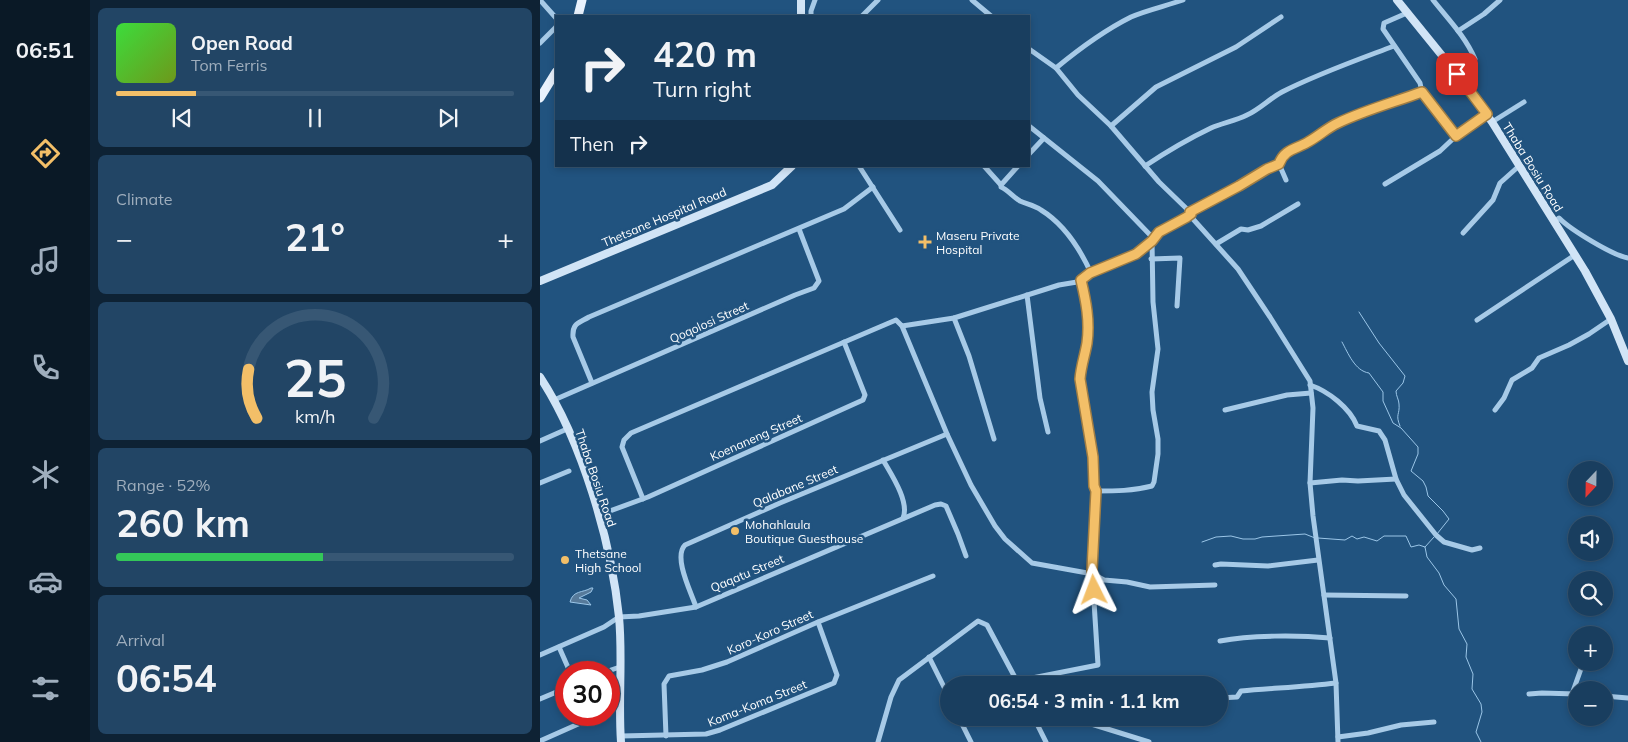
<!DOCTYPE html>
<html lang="en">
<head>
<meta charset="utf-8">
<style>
  :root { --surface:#193e5f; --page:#224565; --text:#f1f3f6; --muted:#9faebd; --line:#375774; --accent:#f3bf68 }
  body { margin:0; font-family:Mulish,sans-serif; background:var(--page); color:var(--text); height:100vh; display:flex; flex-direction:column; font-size:19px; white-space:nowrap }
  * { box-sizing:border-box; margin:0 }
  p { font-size:16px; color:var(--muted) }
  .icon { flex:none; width:28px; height:28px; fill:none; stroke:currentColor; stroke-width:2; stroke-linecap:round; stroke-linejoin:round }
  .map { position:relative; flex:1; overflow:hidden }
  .panel { display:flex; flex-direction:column; gap:8px; padding:8px; background:#0e2234; width:450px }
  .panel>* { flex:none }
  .guide { position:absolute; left:15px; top:15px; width:475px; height:152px; border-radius:0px; box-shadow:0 2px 8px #0003,0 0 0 1px var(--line); background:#193e5f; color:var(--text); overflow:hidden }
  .needle { width:32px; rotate:202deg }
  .controls { position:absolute; left:1028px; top:461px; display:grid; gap:10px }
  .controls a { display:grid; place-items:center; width:45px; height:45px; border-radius:50%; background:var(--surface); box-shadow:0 2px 8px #0003,0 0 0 1px var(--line); font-size:25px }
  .speed { position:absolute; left:15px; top:661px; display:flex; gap:10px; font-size:25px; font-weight:700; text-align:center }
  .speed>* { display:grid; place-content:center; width:65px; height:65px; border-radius:50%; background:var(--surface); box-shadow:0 2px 8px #0003,0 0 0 1px var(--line); line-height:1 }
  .speed .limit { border:8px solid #d22; background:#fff; color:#111 }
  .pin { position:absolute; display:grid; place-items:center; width:42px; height:42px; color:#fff; margin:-21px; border-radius:10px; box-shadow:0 2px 8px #0006 }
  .me { position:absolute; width:55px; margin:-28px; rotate:357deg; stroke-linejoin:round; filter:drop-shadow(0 0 4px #0008) }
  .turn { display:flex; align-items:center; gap:18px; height:105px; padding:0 15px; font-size:22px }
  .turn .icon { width:65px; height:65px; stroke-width:2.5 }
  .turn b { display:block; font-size:35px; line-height:42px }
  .then { display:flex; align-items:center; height:48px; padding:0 15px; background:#0003; gap:10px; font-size:19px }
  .big { font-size:38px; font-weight:700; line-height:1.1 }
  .panel .card { flex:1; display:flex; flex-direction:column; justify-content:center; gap:8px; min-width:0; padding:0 18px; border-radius:8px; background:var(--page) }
  .panel .dial { align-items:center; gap:0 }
  .dial svg { height:130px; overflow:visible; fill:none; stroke:var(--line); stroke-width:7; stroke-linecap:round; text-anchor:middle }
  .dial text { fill:var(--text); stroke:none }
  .song { display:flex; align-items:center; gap:15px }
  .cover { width:60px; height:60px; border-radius:8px; background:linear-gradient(135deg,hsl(120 70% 55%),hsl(80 70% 35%)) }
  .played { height:5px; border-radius:2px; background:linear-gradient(90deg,var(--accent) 20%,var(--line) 20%) }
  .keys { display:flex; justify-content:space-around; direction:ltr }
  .heat { display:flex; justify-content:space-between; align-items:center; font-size:28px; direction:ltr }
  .charge { height:8px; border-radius:4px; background:linear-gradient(90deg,#34c759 52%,var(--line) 0) }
  .trip { position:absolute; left:400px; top:676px; width:288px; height:50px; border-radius:25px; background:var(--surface); box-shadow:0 2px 8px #0003,0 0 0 1px var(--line); font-weight:700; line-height:50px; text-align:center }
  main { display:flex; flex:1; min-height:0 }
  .tabs { display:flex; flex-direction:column; width:90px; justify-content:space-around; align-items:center; background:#0a1926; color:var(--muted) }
  .tabs .icon { width:35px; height:35px }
  .tabs .active { color:var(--accent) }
  .tabs b { font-size:22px; color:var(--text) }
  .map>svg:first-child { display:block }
  .water { fill:#577a9a; stroke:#9bc6e8 }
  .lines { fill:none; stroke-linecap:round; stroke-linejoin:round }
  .stream { stroke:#9bc6e8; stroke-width:1 }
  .street { stroke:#a7cae7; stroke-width:5 }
  .secondary { stroke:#d1e4f6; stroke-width:8 }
  .primary { stroke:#e9f2fd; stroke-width:9 }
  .route-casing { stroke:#9e7c44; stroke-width:12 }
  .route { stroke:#f3bf68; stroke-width:9 }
  .poi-dot { fill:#f3bf68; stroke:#21537f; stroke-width:2 }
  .labels { text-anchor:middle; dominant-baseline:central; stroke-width:5; stroke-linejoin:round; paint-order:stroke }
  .street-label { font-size:12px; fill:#fff; stroke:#21537f }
  .poi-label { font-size:12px; fill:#fff; stroke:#21537f; text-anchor:start }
</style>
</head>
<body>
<main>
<nav class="tabs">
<b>06:51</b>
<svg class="icon active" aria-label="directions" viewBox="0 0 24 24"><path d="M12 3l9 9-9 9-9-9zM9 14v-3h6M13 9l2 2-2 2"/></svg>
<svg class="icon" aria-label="music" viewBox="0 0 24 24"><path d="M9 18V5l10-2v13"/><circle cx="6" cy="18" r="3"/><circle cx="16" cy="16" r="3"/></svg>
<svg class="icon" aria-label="phone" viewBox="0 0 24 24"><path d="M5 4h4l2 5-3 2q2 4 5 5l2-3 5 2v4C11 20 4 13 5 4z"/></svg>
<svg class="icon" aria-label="climate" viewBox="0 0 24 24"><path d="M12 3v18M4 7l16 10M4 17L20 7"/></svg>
<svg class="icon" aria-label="car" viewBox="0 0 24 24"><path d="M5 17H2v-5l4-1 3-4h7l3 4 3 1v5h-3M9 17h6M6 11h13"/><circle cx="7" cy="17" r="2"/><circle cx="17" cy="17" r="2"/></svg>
<svg class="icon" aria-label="filters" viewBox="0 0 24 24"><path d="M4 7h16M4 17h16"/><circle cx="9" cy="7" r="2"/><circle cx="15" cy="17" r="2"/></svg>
</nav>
<section class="panel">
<div class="card">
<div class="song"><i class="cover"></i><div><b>Open Road</b><p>Tom Ferris</p></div></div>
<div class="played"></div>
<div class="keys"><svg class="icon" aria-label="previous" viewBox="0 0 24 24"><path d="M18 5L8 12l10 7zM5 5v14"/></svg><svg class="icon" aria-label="pause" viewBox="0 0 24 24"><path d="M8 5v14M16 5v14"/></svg><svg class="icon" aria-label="next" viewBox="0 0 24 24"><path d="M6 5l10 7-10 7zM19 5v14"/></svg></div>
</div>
<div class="card"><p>Climate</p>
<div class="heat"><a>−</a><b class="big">21°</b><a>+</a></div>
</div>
<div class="card dial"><svg viewBox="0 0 100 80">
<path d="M14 69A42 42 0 1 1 86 69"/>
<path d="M14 69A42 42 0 0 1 9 39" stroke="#f3bf68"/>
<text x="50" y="56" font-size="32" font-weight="700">25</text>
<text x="50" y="72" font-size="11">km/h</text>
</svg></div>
<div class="card"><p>Range · 52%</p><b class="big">260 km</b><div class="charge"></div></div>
<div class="card"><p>Arrival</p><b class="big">06:54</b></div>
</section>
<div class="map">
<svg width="1088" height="742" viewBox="0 0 1088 742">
  <rect width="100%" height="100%" fill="#21537f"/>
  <path class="water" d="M 51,588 L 53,588 L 51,592 L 39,598 L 47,600 L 51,605 L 30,602 C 33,590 43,593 51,588 Z"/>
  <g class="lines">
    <g class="stream">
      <path d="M 819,312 L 839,343 L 865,376 L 863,383 L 856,391 C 856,396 859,400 859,404 C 860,415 855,414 860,426"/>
      <path d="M 802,342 C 808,353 815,371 829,373 L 843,392 L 843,401 L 853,423 L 861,428 L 878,447 L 878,454 L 871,471 L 883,481 L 886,487 L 888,496 L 903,511 L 909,519 L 897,534"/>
      <path d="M 778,538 L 805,540 L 812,536 L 817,539 L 824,537 L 837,541 L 844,536 L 866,536 L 871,547 L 879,545 L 885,547 L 887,557 L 899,573 L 904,585 L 916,599 L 919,629 L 927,644 L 926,657 L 933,674 L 932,689 L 941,704 L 942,712 L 936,732 L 941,742"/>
      <path d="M 662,542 L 676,537 L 691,536 L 703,539 L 715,539 L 722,537 L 765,534 L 775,538"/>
      <path d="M 885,547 L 894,537"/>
    </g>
    <g class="street">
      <path d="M 0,0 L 16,18"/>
      <path d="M 432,0 L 451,16"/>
      <path d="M 893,0 C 908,19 925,36 935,59 L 928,73 L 921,80"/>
      <path d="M 271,16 L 271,11 L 275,0"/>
      <path d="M 322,16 L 338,0"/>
      <path d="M 918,31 L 944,14 L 960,0"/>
      <path d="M 0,43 L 16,27"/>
      <path d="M 489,49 L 516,68 L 538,95 L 571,126 L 619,182 L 650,212 L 653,219 L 698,269 L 730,317 L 770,381 L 773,408 L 770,483 L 773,516 L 796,683 L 798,742"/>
      <path d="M 516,68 C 539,49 563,31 591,17 C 607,10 626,6 643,0"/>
      <path d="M 882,92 L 916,136"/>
      <path d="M 952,122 L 984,102"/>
      <path d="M 489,126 L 558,181 L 614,239"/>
      <path d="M 571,126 L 616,87 L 696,47 L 741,17"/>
      <path d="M 489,154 L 504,138"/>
      <path d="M 739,164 L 746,180"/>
      <path d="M 319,166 L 360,230"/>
      <path d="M 444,166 L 461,185 L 461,187 C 468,190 473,197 480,201 C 486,204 494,205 501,210 C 524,224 540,249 551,273"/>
      <path d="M 605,166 C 626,152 648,139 671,128 C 682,123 695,121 707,115 C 720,109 729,99 742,92 C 777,74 817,60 854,46"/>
      <path d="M 845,184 L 900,151 L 916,136 L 947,115"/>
      <path d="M 461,185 L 478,166"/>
      <path d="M 650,212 L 699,186 L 727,169 L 739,164 C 744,149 757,148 768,142 C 779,136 788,128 798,123 C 825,110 855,102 882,92 L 880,83 L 843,29 L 844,23 L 867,13"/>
      <path d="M 1014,222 L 1019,218 C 1031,230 1072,255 1088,258"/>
      <path d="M 923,233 L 953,200 L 960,183 L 979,166"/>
      <path d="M 676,244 L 701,229 L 708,230 L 721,226 L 758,204"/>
      <path d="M 611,259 L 640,258 L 637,306"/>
      <path d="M 541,280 C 546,301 550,321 547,343 C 545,356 541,366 540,379 L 553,457 L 554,487 L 556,491"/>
      <path d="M 487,295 L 500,398 L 508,432"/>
      <path d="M 937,320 L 1035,255"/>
      <path d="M 362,326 L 407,434 L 431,485 L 455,526 L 465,539 L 492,563 L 553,574 L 564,580 L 587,582 L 610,587 L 675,585"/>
      <path d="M 52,383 L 33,337 C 32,323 39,323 49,317 L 304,209 L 333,187"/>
      <path d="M 770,385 C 788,391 810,408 817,426 L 839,431 L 845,440 L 856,479 L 864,495 L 896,535 L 904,542 L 932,550 L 940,548"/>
      <path d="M 14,400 L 255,295 L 274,288 L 279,281 L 259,229"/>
      <path d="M 685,410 L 747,395 L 771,393"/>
      <path d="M 955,410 L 964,398 L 972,380 L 992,368 L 999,358 L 1029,345 L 1049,334 L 1071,319"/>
      <path d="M 454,439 L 429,356 L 414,318 L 519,285 L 537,282 L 551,273 L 596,254 L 612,241 L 619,232 L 651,214"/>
      <path d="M 0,441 L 27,429"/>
      <path d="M 343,460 C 351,474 370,502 363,518"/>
      <path d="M 0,483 L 29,471"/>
      <path d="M 770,483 L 802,480 L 818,481 L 856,479"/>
      <path d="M 103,499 L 82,447 L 84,440 L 91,433 L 356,320 L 362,326 L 414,318"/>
      <path d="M 59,515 L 108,497 L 323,400 L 325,395 L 304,342"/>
      <path d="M 675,565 L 681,564 L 728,566 L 778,560"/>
      <path d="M 784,595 L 866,596"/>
      <path d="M 156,607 C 151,592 133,557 145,545 L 240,503 L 407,434"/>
      <path d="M 680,641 C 711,635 758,635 790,638"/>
      <path d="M 19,647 L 30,672"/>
      <path d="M 0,655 L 64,627 L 79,617 L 99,616 L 156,607 L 395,505 L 401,504 L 406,506 L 418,534 L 426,556"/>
      <path d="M 389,657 L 409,697"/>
      <path d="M 65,672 L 80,667"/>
      <path d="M 477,681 L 558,665 L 552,570 L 556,491 C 575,491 593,491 612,486 L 614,482 L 618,454 L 618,439 L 613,410 L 612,392 L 618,349 L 613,302 L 612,241"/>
      <path d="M 989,694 L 1002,693 L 1036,694"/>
      <path d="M 1032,694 L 1042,666"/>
      <path d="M 1064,696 L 1088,698"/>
      <path d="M 679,698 L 697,697 L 701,691 C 733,688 764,687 796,683"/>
      <path d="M 0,699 L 26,688"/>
      <path d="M 419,718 L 431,742"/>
      <path d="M 494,718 L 506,742"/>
      <path d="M 532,718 L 609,742"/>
      <path d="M 81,736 L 166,734 L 180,730 L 294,683 L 297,675 L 278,622"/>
      <path d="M 126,736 L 124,684 L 129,676 L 162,670 L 187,662 L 278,622 L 393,576"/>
      <path d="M 798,737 L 828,733 L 861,725 L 894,722"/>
      <path d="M 0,741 L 45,721 L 47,715"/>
      <path d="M 338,742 L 351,697 L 359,680 L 438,621 L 447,625 L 479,685"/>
    </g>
    <g class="secondary">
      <path d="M 261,0 L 261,16"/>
      <path d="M 857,0 L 917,74 L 952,122 L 1045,271 L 1071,319 L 1088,361"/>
      <path d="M 0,281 L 232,185 L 252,166"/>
      <path d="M 0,377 C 42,441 71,541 79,617 C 83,658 78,700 81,742"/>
    </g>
    <g class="primary">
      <path d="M 38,16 L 42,0"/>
      <path d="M 0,98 L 16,72"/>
    </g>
  </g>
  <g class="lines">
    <g class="route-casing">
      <path id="route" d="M 554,590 L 552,570 L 556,491 L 554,486 L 553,457 L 540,379 C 541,366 545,355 547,343 C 550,321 546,301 541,280 L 550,273 L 596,254 L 612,241 L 619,232 L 647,217 L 651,214 L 650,212 L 699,186 L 727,169 L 739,164 C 744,149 757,149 768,142 C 779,136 787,128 798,123 C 825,110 855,102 882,92 L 916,136 L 947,114 L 917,74"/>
    </g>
    <use href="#route" class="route"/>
  </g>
  <g class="poi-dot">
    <path d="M382.5 234.5h5v5h5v5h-5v5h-5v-5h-5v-5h5z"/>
    <circle cx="195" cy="531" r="5"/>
    <circle cx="25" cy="560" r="5"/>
  </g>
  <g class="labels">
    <g class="street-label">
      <text transform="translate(993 167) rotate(58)">Thaba Bosiu Road</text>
      <text transform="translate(124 217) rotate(-23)">Thetsane Hospital Road</text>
      <text transform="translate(169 322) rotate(-24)">Qoqolosi Street</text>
      <text transform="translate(216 437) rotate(-24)">Koenaneng Street</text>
      <text transform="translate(56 478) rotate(71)">Thaba Bosiu Road</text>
      <text transform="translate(255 486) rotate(-23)">Qalabane Street</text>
      <text transform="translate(207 573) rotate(-23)">Qaqatu Street</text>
      <text transform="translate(230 632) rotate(-24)">Koro-Koro Street</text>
      <text transform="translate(217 703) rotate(-22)">Koma-Koma Street</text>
    </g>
    <g class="poi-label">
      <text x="396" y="235">Maseru Private<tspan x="396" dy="14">Hospital</tspan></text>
      <text x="205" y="524">Mohahlaula<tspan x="205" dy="14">Boutique Guesthouse</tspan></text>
      <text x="35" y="553">Thetsane<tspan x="35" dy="14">High School</tspan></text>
    </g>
  </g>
</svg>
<div class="controls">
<a><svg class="needle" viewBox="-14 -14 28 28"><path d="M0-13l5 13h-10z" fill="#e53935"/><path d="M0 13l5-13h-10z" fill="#9faebd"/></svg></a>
<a><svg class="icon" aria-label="sound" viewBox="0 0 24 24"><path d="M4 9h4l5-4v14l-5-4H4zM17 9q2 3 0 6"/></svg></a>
<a><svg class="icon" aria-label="search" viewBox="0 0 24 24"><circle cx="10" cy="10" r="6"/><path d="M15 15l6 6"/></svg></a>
<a>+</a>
<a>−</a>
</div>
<div class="speed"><div class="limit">30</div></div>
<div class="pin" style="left:917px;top:74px;background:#d93025"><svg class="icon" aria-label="arrive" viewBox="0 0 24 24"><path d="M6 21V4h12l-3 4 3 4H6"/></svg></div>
<svg class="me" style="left:554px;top:590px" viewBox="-20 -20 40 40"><path d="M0-17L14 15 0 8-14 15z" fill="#f3bf68" stroke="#fff" stroke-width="4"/></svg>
<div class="trip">06:54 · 3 min · 1.1 km</div>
<div class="guide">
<div class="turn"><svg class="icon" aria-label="right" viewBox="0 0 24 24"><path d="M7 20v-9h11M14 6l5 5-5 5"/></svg><div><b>420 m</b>Turn right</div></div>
<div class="then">Then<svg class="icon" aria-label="right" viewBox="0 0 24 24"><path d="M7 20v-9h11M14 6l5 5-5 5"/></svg></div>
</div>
</div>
</main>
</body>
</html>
